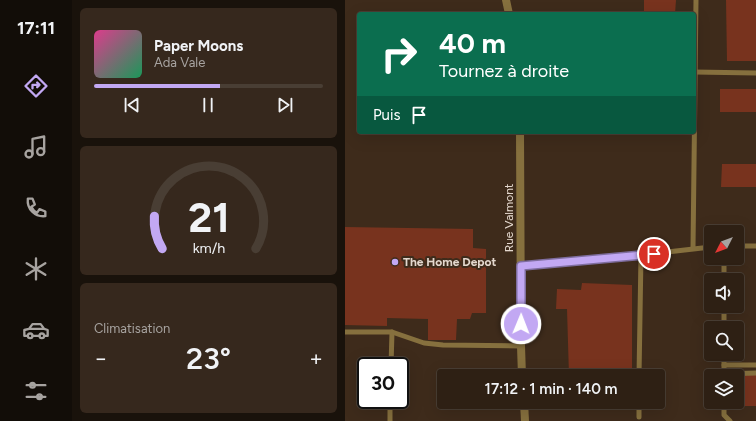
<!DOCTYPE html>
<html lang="fr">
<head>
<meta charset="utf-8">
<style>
  :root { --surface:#2e2014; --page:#36281d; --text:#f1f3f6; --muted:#a7a3a0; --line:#493e34; --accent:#c2a8f3 }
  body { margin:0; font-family:Figtree,sans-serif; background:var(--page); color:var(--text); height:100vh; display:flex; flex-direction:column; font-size:15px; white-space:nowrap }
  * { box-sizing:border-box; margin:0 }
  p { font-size:13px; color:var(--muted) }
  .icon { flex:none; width:22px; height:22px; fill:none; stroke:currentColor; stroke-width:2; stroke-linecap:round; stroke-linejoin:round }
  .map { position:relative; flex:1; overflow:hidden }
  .drawer { display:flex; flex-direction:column; gap:8px; padding:8px; background:#19120b; width:273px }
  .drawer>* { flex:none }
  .hud { position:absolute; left:12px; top:12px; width:339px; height:122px; border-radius:4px; box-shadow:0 4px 16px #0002,0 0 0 1px var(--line); background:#0b6e4f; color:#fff; overflow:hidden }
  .needle { width:26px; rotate:228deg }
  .buttons { position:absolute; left:359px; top:225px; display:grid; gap:8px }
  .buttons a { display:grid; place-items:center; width:40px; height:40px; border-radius:4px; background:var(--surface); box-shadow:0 4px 16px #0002,0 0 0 1px var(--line); font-size:20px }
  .speed { position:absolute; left:12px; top:357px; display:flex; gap:8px; font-size:20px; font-weight:700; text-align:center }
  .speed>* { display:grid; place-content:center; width:52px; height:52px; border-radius:50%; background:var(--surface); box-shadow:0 4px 16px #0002,0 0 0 1px var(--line); line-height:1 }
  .speed .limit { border:2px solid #111; border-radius:6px; background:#fff; color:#111 }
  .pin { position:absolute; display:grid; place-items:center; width:34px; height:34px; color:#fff; margin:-17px; border:2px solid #fff; border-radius:50%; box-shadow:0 1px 4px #0007 }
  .me { position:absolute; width:44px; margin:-22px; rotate:1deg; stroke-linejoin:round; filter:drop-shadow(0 0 3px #0008) }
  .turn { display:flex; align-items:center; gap:14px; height:84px; padding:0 16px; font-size:18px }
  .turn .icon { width:52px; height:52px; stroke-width:2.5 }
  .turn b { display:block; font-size:28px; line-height:34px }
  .then { display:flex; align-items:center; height:38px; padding:0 16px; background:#0003; gap:8px; font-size:15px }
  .big { font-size:30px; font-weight:600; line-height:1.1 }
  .drawer .card { flex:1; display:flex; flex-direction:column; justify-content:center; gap:6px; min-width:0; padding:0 14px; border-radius:6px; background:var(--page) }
  .drawer .dial { align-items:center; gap:0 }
  .dial svg { height:104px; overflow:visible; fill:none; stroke:var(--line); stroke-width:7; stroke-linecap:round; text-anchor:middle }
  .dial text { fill:var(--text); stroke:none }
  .song { display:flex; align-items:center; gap:12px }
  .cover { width:48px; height:48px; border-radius:6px; background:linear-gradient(135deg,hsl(330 70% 55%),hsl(150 70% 35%)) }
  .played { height:4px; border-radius:2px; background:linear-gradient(90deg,var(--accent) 55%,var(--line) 55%) }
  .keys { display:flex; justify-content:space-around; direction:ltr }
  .heat { display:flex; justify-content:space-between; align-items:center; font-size:22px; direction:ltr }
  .trip { position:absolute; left:92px; top:369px; width:228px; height:40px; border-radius:4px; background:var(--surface); box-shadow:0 4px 16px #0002,0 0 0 1px var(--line); font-weight:600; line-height:40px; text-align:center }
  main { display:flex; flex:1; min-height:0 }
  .tab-bar { display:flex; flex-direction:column; width:72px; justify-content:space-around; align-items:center; background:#120d08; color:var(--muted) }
  .tab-bar .icon { width:28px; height:28px }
  .tab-bar .selected { color:var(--accent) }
  .tab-bar b { font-size:18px; color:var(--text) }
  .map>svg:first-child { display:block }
  .building { fill:#78331e }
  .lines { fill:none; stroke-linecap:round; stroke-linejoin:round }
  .service { stroke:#86703e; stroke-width:5 }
  .minor { stroke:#86703e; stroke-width:8 }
  .route-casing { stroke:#7e6d9e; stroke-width:10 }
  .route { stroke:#c2a8f3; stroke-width:7 }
  .poi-dot { fill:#c2a8f3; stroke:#3e2b1b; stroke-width:1.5 }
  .labels { text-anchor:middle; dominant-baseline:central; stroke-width:4; stroke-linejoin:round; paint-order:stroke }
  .street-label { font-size:12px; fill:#e4d8ce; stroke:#3e2b1b }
  .poi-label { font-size:12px; font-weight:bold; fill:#e4d8ce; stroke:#3e2b1b; text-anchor:start }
</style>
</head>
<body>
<main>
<nav class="tab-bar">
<b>17:11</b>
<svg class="icon selected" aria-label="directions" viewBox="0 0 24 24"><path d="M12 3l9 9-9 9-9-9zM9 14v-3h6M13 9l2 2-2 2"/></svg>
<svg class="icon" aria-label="music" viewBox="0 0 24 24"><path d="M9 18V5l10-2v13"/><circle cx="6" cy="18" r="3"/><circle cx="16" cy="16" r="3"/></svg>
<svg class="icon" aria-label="phone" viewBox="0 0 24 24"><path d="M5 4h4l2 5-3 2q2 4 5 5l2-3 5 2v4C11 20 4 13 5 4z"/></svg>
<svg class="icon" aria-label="climate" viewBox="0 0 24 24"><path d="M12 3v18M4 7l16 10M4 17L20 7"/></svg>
<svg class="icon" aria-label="car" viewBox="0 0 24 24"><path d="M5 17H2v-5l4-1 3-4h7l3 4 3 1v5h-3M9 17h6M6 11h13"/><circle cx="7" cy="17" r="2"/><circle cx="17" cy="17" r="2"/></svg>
<svg class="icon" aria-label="filters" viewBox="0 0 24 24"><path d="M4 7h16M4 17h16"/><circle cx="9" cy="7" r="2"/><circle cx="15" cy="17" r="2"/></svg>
</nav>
<section class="drawer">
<div class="card">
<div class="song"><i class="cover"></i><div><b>Paper Moons</b><p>Ada Vale</p></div></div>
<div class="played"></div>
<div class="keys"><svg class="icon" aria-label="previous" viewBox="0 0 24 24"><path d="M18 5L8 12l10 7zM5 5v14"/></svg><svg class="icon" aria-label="pause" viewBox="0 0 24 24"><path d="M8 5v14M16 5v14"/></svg><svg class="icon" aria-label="next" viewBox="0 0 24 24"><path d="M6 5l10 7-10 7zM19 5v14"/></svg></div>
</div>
<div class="card dial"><svg viewBox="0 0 100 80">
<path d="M14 69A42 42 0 1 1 86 69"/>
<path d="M14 69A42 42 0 0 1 8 44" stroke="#c2a8f3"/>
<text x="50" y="56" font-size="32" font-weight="700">21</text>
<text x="50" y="72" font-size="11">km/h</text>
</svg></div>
<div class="card"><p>Climatisation</p>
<div class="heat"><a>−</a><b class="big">23°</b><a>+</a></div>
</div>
</section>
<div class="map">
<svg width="411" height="421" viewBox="0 0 411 421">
  <rect width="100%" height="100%" fill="#3e2b1b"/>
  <g class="building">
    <path d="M 299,0 L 331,0 L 330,14 L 299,14 Z"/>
    <path d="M 381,0 L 411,0 L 411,61 L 382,61 Z"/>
    <rect x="375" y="89" width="36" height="23"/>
    <path d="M 377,164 L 411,164 L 411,187 L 376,187 Z"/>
    <path d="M 0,227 L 128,229 L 128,248 L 141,249 L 141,313 L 127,313 L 125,319 L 112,319 L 111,340 L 83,340 L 83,319 L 42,318 L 42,326 L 0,325 Z"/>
    <path d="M 237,283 L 287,285 L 287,376 L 224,376 L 222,309 L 211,309 L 212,289 L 236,290 Z"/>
    <path d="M 394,374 L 411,374 L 411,406 L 395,406 Z"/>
    <rect x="210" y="402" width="78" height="5"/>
  </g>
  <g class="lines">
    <g class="service">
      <path d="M 349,72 L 411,73"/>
      <path d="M 392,246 L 411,246"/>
      <path d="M 348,248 L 351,0"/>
      <path d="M 379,258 L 379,280"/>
      <path d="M 176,266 L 296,255 L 366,247"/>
      <path d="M 379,328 L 379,306"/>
      <path d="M 0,332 L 47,332 L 79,343 L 98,345 L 176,346"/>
      <path d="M 379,354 L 379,376"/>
      <path d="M 379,365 L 411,365"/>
      <path d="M 46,366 L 47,332"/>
      <path d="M 379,374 L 411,373"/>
      <path d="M 294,376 L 296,255"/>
      <path d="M 379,402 L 379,415 L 385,421"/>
      <path d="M 294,417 L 294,402"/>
      <path d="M 45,421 L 45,400"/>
    </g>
    <g class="minor">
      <path d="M 161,0 L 164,14"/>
      <path d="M 175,132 L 176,346 L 177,376"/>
      <path d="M 179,402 L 180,421"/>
    </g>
  </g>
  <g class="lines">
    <g class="route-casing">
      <path id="route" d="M 176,324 L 176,266 L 309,254"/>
    </g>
    <use href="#route" class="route"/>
  </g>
  <circle class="poi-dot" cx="50" cy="262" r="4"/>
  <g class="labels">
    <g class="street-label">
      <text transform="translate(164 218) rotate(-90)">Rue Valmont</text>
    </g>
    <g class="poi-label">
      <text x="58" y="262">The Home Depot</text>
    </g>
  </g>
</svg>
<div class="buttons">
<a><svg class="needle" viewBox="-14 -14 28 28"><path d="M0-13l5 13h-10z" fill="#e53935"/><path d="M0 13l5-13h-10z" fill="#a7a3a0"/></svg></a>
<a><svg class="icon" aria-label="sound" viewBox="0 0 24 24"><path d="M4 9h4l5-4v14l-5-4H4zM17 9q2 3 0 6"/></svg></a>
<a><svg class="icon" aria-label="search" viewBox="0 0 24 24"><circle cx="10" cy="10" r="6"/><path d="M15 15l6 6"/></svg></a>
<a><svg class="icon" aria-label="layers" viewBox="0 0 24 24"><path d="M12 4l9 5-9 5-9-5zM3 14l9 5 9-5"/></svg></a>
</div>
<div class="speed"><div class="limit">30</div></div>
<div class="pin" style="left:309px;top:254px;background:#d93025"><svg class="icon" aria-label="arrive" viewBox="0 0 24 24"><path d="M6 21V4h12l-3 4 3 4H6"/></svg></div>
<svg class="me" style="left:176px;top:324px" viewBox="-20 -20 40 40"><circle r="17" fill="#c2a8f3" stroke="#fff" stroke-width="3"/><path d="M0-11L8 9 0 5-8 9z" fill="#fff"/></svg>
<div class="trip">17:12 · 1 min · 140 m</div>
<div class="hud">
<div class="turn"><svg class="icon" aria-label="right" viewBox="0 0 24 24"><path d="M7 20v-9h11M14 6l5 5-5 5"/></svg><div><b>40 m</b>Tournez à droite</div></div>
<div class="then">Puis<svg class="icon" aria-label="arrive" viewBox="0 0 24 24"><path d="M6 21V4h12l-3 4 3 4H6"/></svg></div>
</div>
</div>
</main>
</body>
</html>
